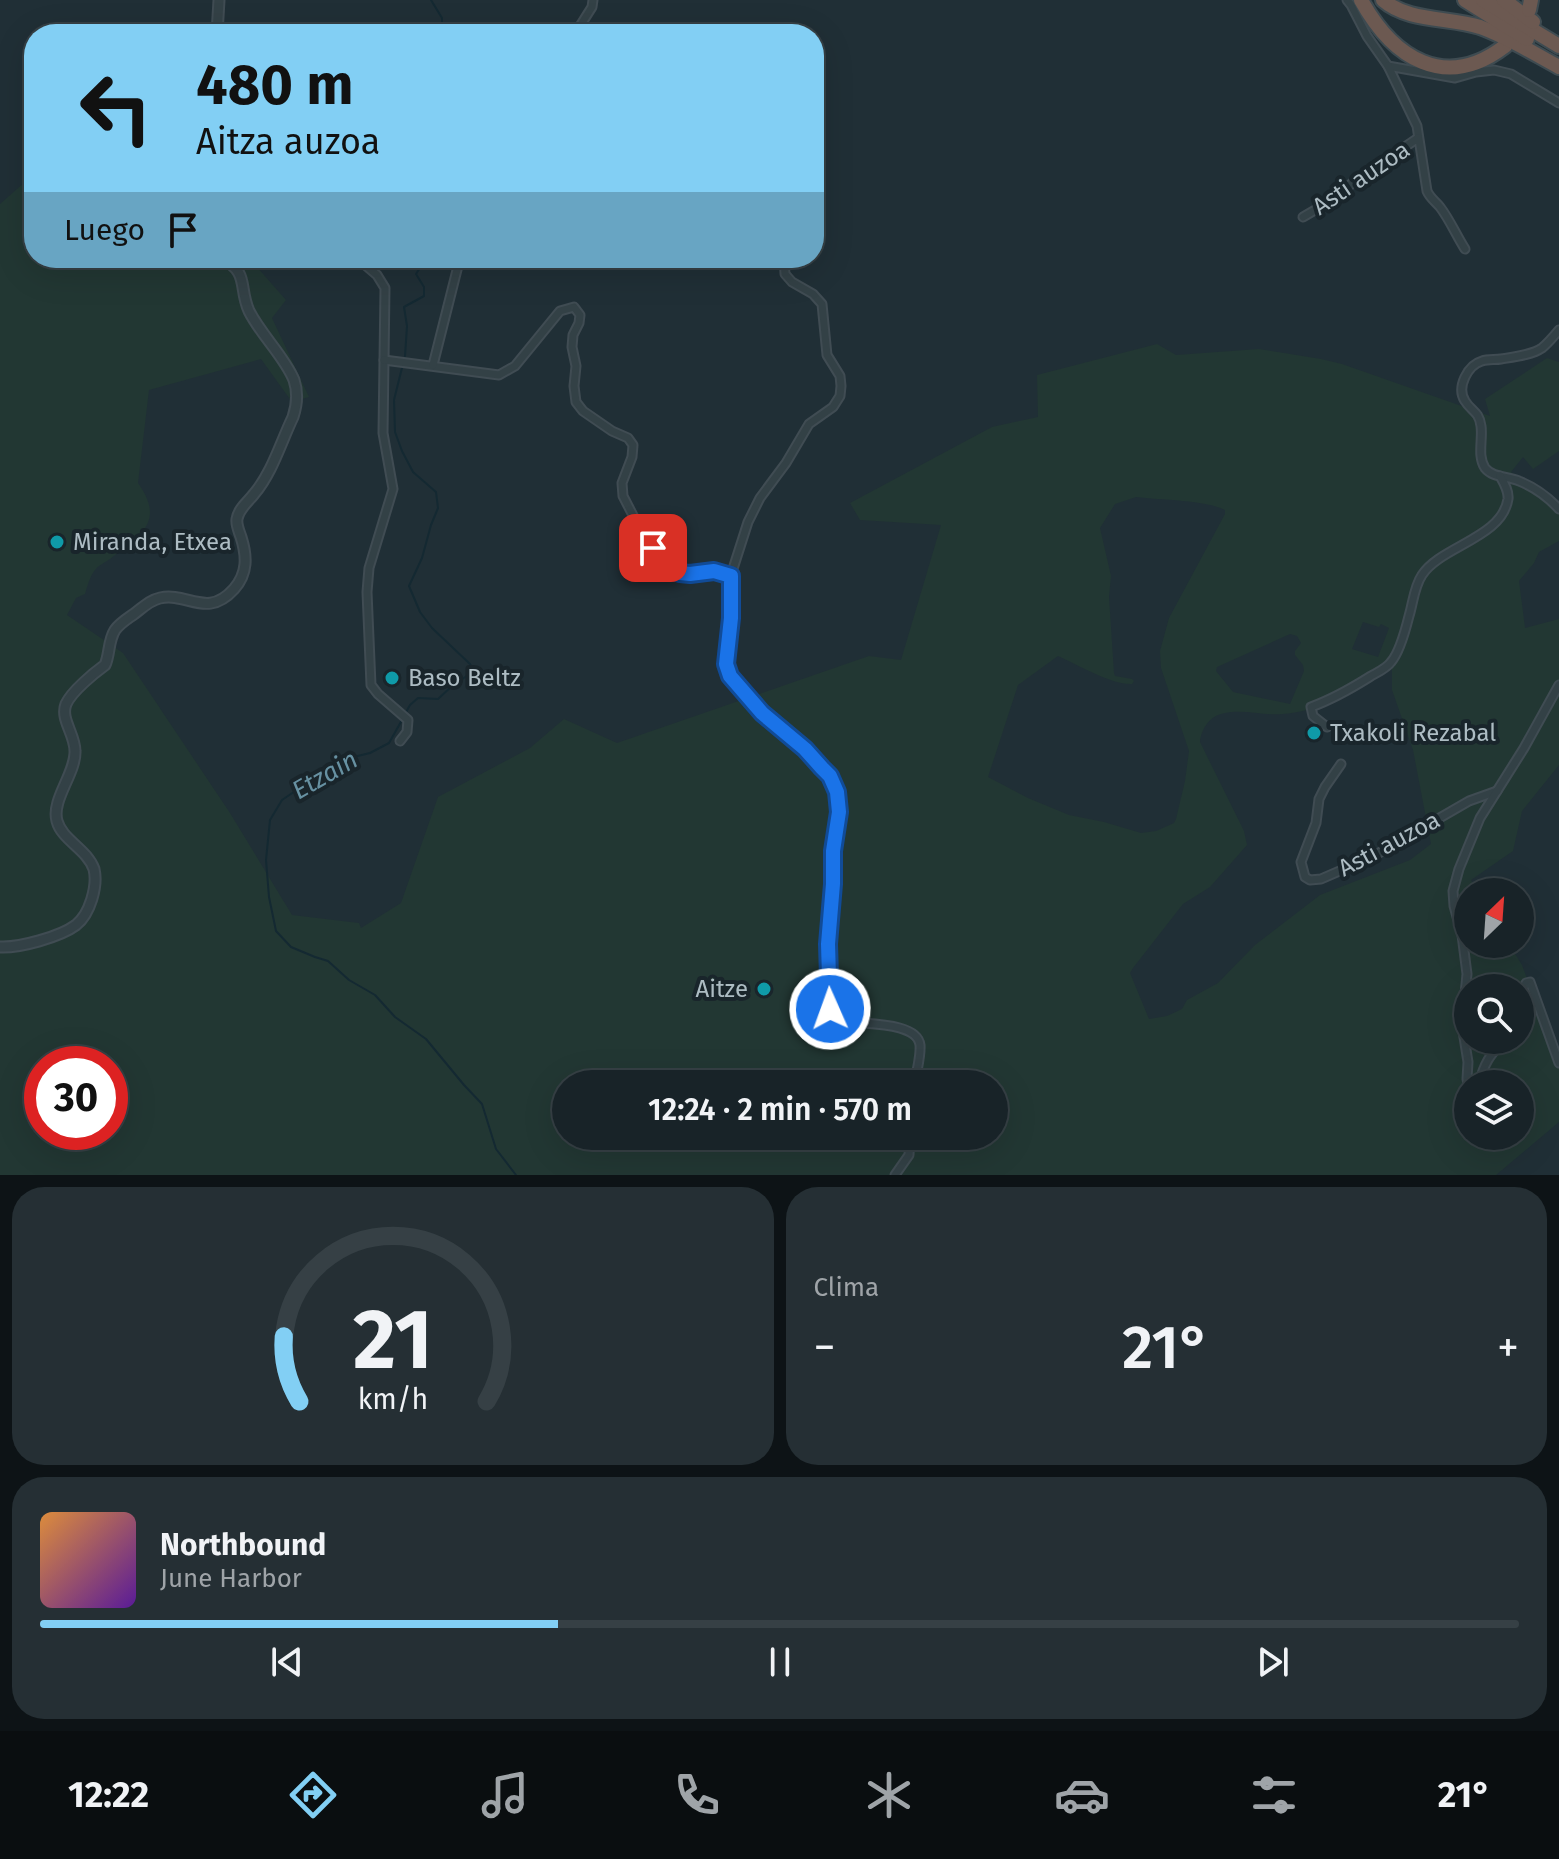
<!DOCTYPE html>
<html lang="es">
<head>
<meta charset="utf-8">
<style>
  :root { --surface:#182328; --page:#252f34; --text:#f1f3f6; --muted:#9fa4a8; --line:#364045; --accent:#82cff4 }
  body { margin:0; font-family:"Fira Sans",sans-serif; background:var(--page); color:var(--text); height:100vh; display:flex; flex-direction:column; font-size:30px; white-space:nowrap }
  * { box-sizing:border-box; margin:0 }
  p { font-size:26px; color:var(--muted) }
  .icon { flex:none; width:44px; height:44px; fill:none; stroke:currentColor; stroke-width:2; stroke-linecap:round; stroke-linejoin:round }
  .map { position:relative; height:1175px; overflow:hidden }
  .side { display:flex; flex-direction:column; gap:12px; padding:12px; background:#0d1316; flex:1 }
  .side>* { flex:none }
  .banner { position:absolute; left:24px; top:24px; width:800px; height:244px; border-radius:32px; box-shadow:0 8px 32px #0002,0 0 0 2px var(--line); background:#82cff4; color:#111; overflow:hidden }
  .needle { width:52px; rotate:25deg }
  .buttons { position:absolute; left:1454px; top:878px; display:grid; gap:16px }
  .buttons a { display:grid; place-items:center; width:80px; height:80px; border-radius:50%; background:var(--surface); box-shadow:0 8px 32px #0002,0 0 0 2px var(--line); font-size:40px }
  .speed { position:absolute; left:24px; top:1046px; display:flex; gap:16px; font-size:40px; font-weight:700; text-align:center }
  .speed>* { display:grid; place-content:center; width:104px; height:104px; border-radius:50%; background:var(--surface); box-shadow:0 8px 32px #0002,0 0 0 2px var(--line); line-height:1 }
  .speed .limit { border:12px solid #d22; background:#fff; color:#111 }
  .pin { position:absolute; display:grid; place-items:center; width:68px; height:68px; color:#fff; margin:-34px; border-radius:16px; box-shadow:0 4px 12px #0006 }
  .me { position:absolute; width:88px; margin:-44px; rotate:358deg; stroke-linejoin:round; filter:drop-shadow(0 0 6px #0008) }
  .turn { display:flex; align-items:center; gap:28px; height:168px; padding:0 40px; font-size:36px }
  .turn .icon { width:104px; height:104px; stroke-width:2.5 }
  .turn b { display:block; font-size:56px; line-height:68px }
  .then { display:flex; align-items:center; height:76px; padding:0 40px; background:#0003; gap:16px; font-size:30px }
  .big { font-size:60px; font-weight:600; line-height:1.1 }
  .side .widget { flex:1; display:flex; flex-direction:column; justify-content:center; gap:12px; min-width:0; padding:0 28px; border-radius:32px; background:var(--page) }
  .side .dial { align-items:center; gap:0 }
  .dial svg { height:208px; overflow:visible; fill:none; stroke:var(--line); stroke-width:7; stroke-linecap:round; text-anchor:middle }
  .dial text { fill:var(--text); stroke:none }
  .song { display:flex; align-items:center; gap:24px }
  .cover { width:96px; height:96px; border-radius:12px; background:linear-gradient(135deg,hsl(30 70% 55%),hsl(270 70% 35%)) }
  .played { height:8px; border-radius:4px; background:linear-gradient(90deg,var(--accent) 35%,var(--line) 35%) }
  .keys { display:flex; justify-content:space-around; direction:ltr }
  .heat { display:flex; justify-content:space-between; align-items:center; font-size:44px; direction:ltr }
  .side .tiles { flex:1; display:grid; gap:12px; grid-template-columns:1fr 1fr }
  .widget:last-child { grid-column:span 2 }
  .trip { position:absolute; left:552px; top:1070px; width:456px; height:80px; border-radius:40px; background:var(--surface); box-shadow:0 8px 32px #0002,0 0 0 2px var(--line); font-weight:600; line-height:80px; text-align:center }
  .tabs { display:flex; height:128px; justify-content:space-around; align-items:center; background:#0a0e10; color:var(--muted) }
  .tabs .icon { width:56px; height:56px }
  .tabs .current { color:var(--accent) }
  .tabs b { font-size:36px; color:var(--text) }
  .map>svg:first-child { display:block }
  .green { fill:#223733; fill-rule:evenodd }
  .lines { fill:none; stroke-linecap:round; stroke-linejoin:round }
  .stream { stroke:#142932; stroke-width:2 }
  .minor-casing { stroke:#404c53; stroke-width:11 }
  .tertiary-casing { stroke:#404c53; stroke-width:13 }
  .motorway-casing { stroke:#3e4b51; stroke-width:18 }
  .minor { stroke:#334146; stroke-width:7 }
  .tertiary { stroke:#334146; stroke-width:9 }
  .motorway { stroke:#6c5951; stroke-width:14 }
  .route-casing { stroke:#114b97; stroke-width:20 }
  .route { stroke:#1a73e8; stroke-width:14 }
  .culture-dot { fill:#0f9aa8; stroke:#19252b; stroke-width:3 }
  .labels { text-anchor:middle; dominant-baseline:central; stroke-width:8; stroke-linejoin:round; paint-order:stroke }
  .street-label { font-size:24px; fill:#adbcc3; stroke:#19252b }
  .poi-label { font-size:24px; fill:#adbcc3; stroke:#19252b; text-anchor:start }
  .water-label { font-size:26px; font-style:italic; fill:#6791a2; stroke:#19252b }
</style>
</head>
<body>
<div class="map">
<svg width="1559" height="1175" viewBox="0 0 1559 1175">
  <rect width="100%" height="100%" fill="#202f36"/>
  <path class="green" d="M 34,174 L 34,258 L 249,258 L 286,300 L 272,318 L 309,397 L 292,402 L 261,359 L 149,390 L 138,483 C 166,522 140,536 110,559 C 105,562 98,566 95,570 C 90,576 87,587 85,594 L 76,598 L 67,615 L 123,653 L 230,813 L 292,915 L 359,923 L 361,928 L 401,903 L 438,797 L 530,748 L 564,719 L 617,743 L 869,656 L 901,660 L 941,525 L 860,520 L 850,503 L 992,427 L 1038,417 L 1037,375 L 1157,344 L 1176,355 L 1259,349 L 1321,359 L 1342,364 L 1490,416 L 1485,399 L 1547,358 L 1559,362 L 1559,451 L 1533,469 L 1523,457 L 1511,472 L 1559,510 L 1559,541 L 1539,552 L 1534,563 L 1519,581 L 1525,628 L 1559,619 L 1559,765 L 1522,811 L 1513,851 L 1471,880 L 1477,892 L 1468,892 L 1468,944 L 1509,944 L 1522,965 L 1559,1065 L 1559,1122 L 1496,1175 L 0,1175 L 0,204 ZM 1136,497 C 1160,500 1206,500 1225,510 L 1225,514 L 1169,618 L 1160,651 L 1161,668 L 1189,751 L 1185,781 L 1176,819 L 1174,823 L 1156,831 L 1141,833 L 1104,822 L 1069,815 L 1028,798 L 988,777 L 1018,685 L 1058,656 C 1078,665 1112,685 1132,684 L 1134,681 L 1132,679 L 1115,676 L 1114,673 L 1109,597 L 1111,576 L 1100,528 L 1115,504 ZM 1363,622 L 1379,627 L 1381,624 L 1389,628 L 1378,657 L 1352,649 ZM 1290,634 L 1297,636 L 1301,643 L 1295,651 L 1295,655 L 1303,665 L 1304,671 L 1290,704 L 1233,692 L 1216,671 L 1217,667 ZM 1392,669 L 1392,690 L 1413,750 L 1431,844 L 1410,860 L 1320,895 L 1255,945 L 1218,983 L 1187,1000 L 1182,1009 L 1167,1016 L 1149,1019 L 1130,973 L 1133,968 L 1183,904 L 1210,887 L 1247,845 L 1244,831 L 1200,742 C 1201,730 1209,717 1221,714 C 1241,708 1262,716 1283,714 C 1323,711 1357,689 1392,669 ZM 1468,988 L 1520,988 L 1520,1040 L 1468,1040 ZM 42,1064 L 110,1064 L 110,1132 L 42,1132 ZM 566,1084 L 994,1084 L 994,1136 L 566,1136 ZM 1468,1084 L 1520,1084 L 1520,1136 L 1468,1136 Z"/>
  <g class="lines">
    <g class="stream">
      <path d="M 431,0 L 442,18 L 442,34"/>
      <path d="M 405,356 L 407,326 L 404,307 L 424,296 L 424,287 L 416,274 L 423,263 L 429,258"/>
      <path d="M 402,368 L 394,400 L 395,432 L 402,451 L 413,472 L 436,492 L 438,508 L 431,525 L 422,558 L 409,586 L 420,612 L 432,628 L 470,664 L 474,671 L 452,686 L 438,699 L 418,698 L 410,705 L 405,714"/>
      <path d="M 402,720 L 389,743 L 370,753 L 341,760 L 282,800 L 270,820 L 266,860 L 269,897 L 276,931 L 291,947 L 315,957 L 328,961 L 349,980 L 375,995 L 395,1017 L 426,1039 L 464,1085 L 482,1104 L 496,1149 L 516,1175"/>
    </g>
    <g class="minor-casing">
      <g id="minor">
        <path d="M 1347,0 L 1351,5 L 1367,36 L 1388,66 L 1455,78 L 1476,72 L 1494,70 L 1511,74 L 1559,103"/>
        <path d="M 583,34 L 580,26 L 592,7 L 593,0"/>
        <path d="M 1388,66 L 1417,126 L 1427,191 C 1430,198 1435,201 1440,207 C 1450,220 1456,235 1465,249"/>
        <path d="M 1303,217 L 1339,196 L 1352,183 L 1418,138"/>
        <path d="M 357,258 L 377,275 L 385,288 L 383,433 L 393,489 L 369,568 L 367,592 L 371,685 L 378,694 L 408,720 L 407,732 L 400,741"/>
        <path d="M 784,258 L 785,274 L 792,282 L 813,294 L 822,304 L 827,355 L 840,376 L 841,386 L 840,396 L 833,407 L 809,424 L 786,463 L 760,498 L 748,522 L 731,575 L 731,618 L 726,664 L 730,676 L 740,689 L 762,713 L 805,749 L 822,768 L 830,776 L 837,792 L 839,812 L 833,851 L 833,884 L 828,944 L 830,1009 C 834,1015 837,1020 844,1021 C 862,1025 917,1021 920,1045 C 921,1057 916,1072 915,1084"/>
        <path d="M 1559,330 C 1554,336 1548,343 1542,348 C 1532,355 1513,357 1501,359 C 1495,360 1488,359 1482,361 C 1468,365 1456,387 1465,401 C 1471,411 1479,411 1481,426 C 1483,439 1477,456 1485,468 C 1493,478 1508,476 1519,481 C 1534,487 1548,497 1559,509"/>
        <path d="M 384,360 L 499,375 L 515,366 L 560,311 L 574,307 L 580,315 L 579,323 L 573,335 L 572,347 L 576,366 L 574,386 L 576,402 L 583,411 L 612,431 L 628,438 L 633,445 L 632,457 L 622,483 L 623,496 L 640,529 L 666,567 L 680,573 L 690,574 L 714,571 L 731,576"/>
        <path d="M 433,365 L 460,258"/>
        <path d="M 1327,727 L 1313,716 L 1311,707 C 1333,699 1352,688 1371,676 C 1378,672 1387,668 1391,662 C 1399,653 1406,628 1409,616 C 1413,603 1414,587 1422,575 C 1441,546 1502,538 1508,499 C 1509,491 1504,483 1500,476"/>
        <path d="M 1341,764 L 1325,787 L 1319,799 L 1316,823 L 1301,862 L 1305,877 L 1310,880 L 1321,879 L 1351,866 L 1372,857 L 1469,801 L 1497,791"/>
        <path d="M 1520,996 L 1526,983 L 1530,982 L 1559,1063"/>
        <path d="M 1468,1084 L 1467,1079 L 1468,1062 L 1462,1025 L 1467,974 L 1462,935 L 1454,906 L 1453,891 L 1459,869 L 1480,818 L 1524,748 L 1559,685"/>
        <path d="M 1479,1084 C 1484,1063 1490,1055 1504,1040"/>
        <path d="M 895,1175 L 909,1155 L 910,1136"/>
      </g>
    </g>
    <g class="tertiary-casing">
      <g id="tertiary">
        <path d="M 217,34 L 219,0"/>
        <path d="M 0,947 C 19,948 60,937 76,925 C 90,914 98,886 94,869 C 87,849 62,840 57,821 C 51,800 76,773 75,751 C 75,734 60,719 66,704 C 72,691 94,673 105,665 C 110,654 108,641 115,630 C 120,623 127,619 134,614 C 142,608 150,600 160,598 C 188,592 207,619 234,589 C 248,573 247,556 241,537 C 239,531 236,525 237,519 C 239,508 248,502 254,494 C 272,473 281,442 293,417 C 297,405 298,392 294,380 C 284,356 261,335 249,311 C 238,286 250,273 221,258"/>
      </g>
    </g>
    <g class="motorway-casing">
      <g id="motorway">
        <path d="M 1361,0 C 1393,58 1445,92 1505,46"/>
        <path d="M 1383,0 C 1408,22 1449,17 1480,27 C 1508,37 1533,53 1559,67"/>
        <path d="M 1465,0 L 1527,39"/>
        <path d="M 1483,0 L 1559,46"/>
        <path d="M 1504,0 L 1533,22"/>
        <path d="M 1529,10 L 1531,0"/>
      </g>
    </g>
    <use href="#minor" class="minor"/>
    <use href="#tertiary" class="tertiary"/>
    <use href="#motorway" class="motorway"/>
  </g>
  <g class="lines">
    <g class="route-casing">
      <path id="route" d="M 653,548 L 666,567 L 680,573 L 690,574 L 714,571 L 731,576 L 731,618 L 726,664 L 730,676 L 762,713 L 805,749 L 822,768 L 830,776 L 837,792 L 839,812 L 833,851 L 833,884 L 828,944 L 830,1009"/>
    </g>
    <use href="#route" class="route"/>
  </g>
  <g class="culture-dot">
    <circle cx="57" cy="542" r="8"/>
    <circle cx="392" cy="678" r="8"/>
    <circle cx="1314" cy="733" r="8"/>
    <circle cx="764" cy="989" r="8"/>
  </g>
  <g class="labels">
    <g class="street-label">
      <text transform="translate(1361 178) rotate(-34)">Asti auzoa</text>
      <text transform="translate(1389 844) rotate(-28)">Asti auzoa</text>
    </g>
    <g class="poi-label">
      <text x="73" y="542">Miranda, Etxea</text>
      <text x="408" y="678">Baso Beltz</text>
      <text x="1330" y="733">Txakoli Rezabal</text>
      <text x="748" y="989" text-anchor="end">Aitze</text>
    </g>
    <g class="water-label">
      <text transform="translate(325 775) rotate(-30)">Etzain</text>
    </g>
  </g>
</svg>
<div class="buttons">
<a><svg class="needle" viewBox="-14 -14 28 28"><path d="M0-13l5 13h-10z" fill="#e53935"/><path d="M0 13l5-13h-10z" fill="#9fa4a8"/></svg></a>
<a><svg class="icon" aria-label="search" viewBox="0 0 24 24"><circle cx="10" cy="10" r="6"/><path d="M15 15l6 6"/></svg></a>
<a><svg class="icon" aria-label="layers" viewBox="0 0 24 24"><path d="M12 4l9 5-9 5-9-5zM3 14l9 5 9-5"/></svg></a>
</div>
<div class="speed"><div class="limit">30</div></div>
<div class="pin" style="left:653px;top:548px;background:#d93025"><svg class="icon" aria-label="arrive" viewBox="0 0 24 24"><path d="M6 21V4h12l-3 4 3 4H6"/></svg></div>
<svg class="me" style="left:830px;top:1009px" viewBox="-20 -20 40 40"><circle r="17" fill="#1a73e8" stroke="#fff" stroke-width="3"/><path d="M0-11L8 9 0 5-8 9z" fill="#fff"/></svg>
<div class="trip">12:24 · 2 min · 570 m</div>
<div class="banner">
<div class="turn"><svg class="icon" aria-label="left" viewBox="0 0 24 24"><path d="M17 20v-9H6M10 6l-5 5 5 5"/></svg><div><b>480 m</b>Aitza auzoa</div></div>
<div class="then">Luego<svg class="icon" aria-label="arrive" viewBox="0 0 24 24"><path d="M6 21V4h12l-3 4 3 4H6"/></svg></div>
</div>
</div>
<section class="side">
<div class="tiles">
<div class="widget dial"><svg viewBox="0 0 100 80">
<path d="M14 69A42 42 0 1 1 86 69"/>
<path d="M14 69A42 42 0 0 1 8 44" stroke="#82cff4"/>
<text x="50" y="56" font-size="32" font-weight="700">21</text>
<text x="50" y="72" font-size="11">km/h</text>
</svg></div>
<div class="widget"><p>Clima</p>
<div class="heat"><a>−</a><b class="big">21°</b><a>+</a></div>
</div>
<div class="widget">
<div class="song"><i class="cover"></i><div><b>Northbound</b><p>June Harbor</p></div></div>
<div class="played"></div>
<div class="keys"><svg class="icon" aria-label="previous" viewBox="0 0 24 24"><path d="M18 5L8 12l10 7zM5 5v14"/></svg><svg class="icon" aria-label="pause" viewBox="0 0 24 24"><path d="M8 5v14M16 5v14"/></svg><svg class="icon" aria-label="next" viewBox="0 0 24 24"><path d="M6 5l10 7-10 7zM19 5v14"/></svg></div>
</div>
</div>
</section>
<nav class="tabs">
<b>12:22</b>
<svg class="icon current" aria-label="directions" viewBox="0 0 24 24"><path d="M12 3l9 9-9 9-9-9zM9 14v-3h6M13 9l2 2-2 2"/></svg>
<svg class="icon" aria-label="music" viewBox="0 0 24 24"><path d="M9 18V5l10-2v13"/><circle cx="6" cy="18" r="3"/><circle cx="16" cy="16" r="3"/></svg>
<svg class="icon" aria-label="phone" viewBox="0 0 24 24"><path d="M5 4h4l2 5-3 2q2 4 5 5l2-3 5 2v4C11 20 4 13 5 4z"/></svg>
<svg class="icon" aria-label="climate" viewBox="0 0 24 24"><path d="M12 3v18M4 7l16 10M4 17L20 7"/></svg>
<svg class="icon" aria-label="car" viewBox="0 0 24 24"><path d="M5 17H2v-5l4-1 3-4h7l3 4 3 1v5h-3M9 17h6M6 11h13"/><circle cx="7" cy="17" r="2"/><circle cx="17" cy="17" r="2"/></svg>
<svg class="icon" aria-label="filters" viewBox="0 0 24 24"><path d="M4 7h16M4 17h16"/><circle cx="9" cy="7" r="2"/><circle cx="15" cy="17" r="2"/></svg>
<b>21°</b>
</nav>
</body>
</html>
